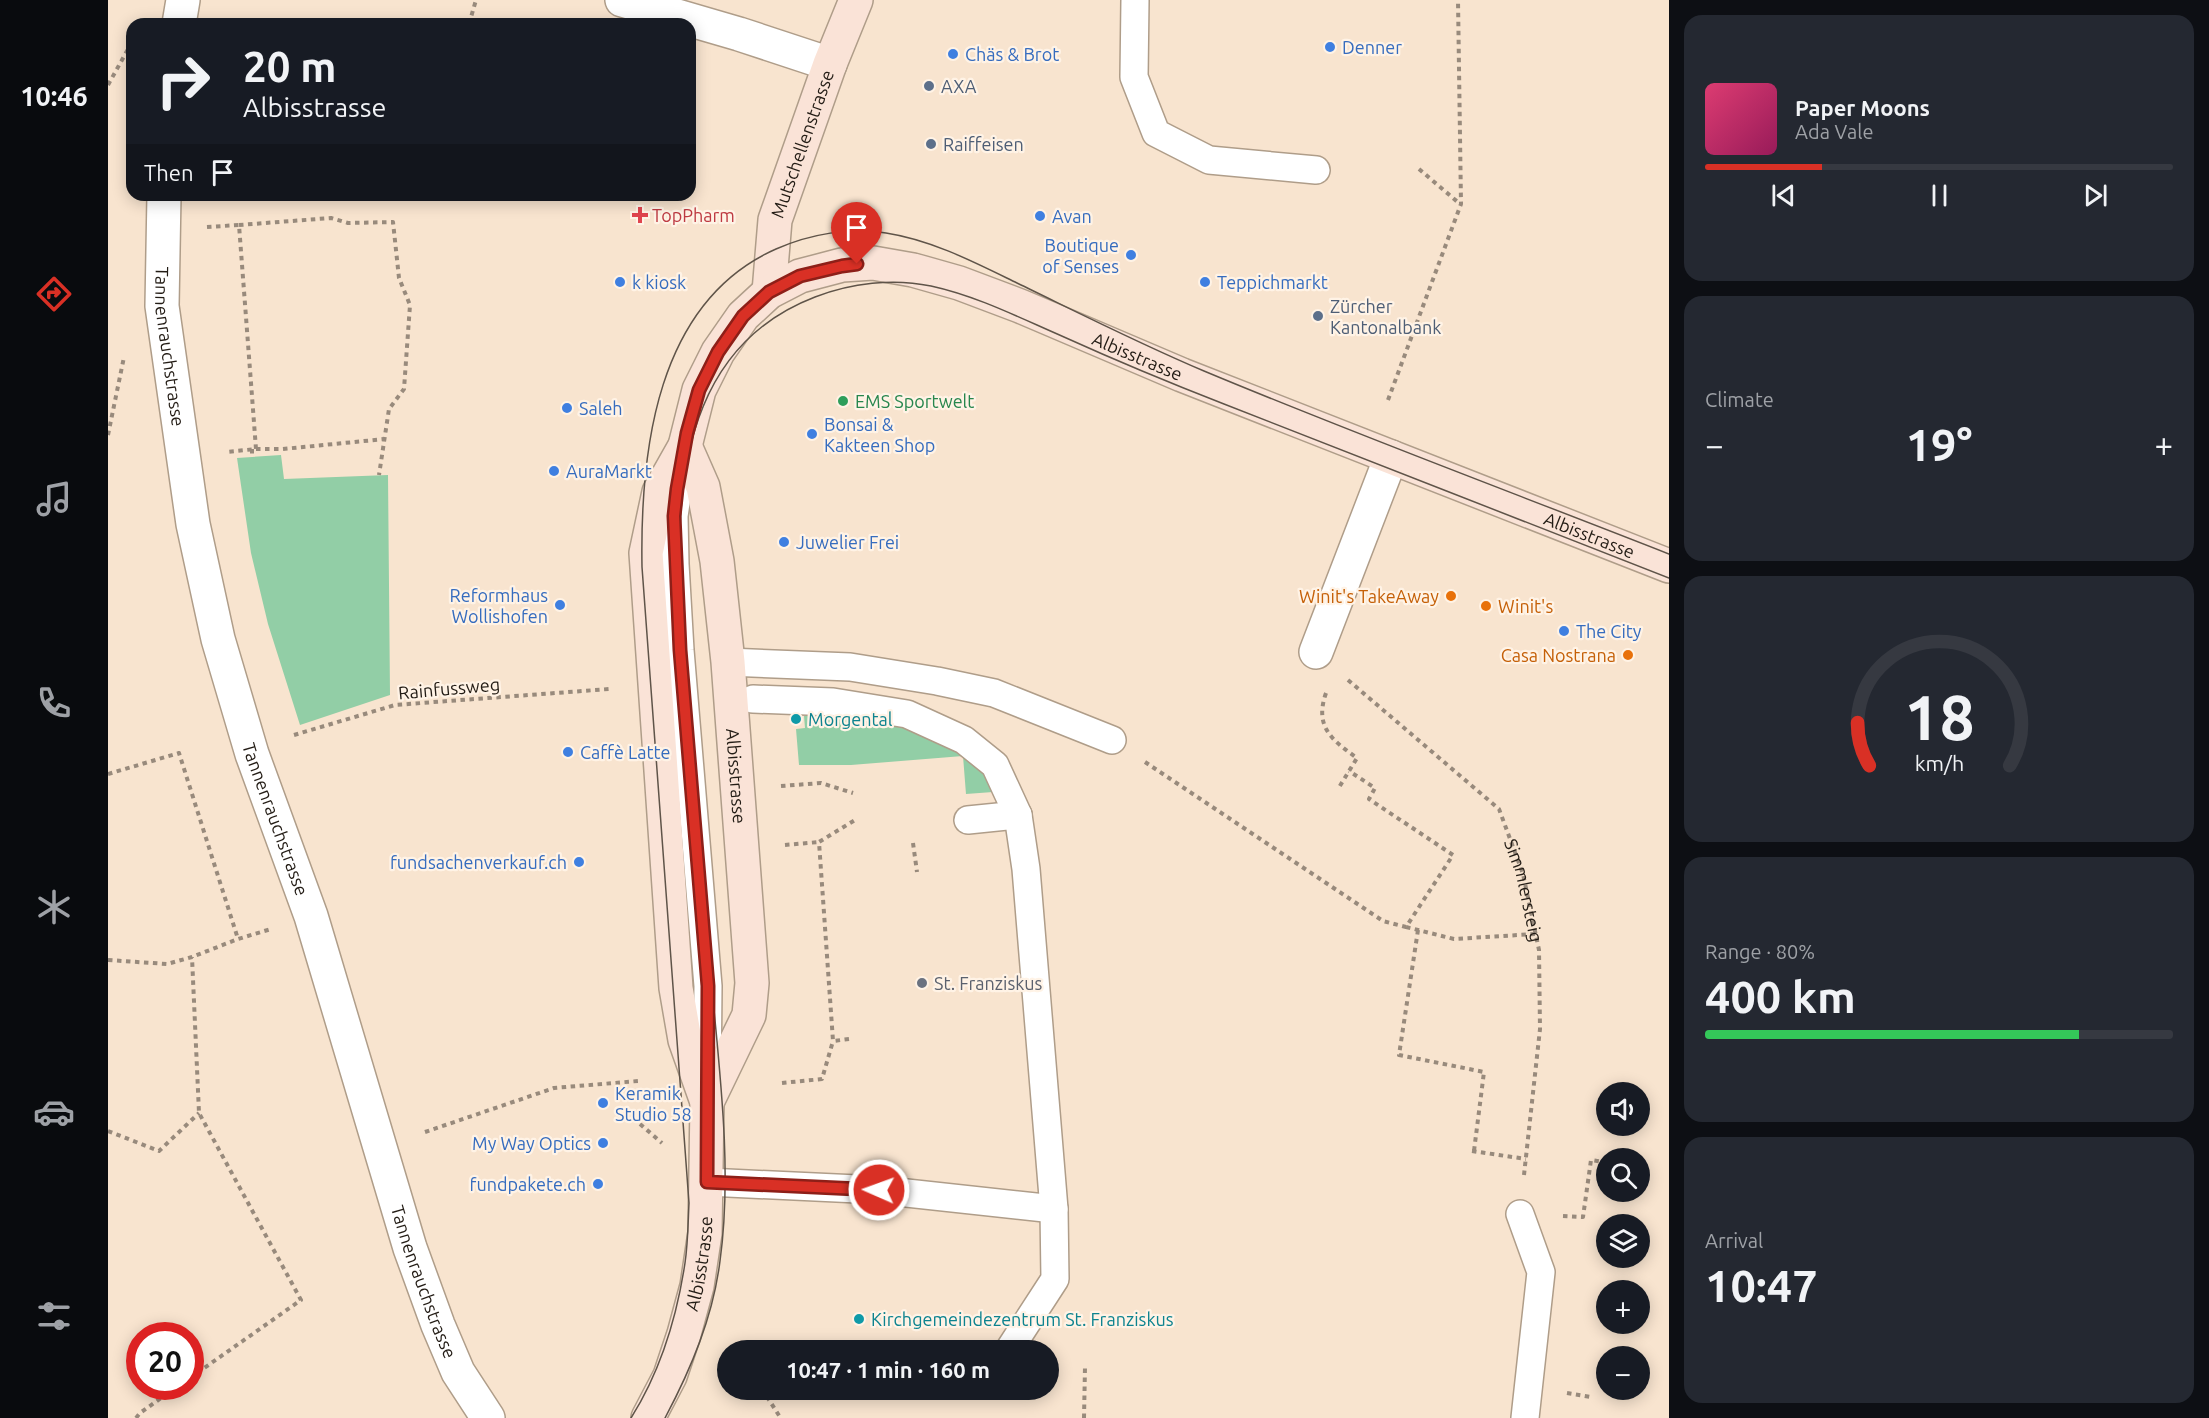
<!DOCTYPE html>
<html lang="en">
<head>
<meta charset="utf-8">
<style>
  :root { --surface:#171b24; --page:#242831; --text:#f1f3f6; --muted:#9ea1a6; --line:#363941; --accent:#d93025 }
  body { margin:0; font-family:Ubuntu,sans-serif; background:var(--page); color:var(--text); height:100vh; display:flex; flex-direction:column; font-size:22px; white-space:nowrap }
  * { box-sizing:border-box; margin:0 }
  p { font-size:20px; color:var(--muted) }
  .icon { flex:none; width:33px; height:33px; fill:none; stroke:currentColor; stroke-width:2; stroke-linecap:round; stroke-linejoin:round }
  .map { position:relative; flex:1; overflow:hidden }
  .side { display:flex; flex-direction:column; gap:15px; padding:15px; background:#0d0f14; width:540px }
  .side>* { flex:none }
  .top-card { position:absolute; left:18px; top:18px; width:570px; height:183px; border-radius:18px; box-shadow:0 3px 15px #0003; background:#171b24; color:var(--text); overflow:hidden }
  .buttons { position:absolute; left:1488px; top:1082px; display:grid; gap:12px }
  .buttons a { display:grid; place-items:center; width:54px; height:54px; border-radius:50%; background:var(--surface); box-shadow:0 3px 15px #0003; font-size:30px }
  .speed { position:absolute; left:18px; top:1322px; display:flex; gap:12px; font-size:30px; font-weight:700; text-align:center }
  .speed>* { display:grid; place-content:center; width:78px; height:78px; border-radius:50%; background:var(--surface); box-shadow:0 3px 15px #0003; line-height:1 }
  .speed .limit { border:9px solid #d22; background:#fff; color:#111 }
  .pin { position:absolute; display:grid; place-items:center; width:51px; height:51px; color:#fff; margin:-62px -26px; border-radius:50% 50% 50% 0; rotate:-45deg; box-shadow:0 0 6px #0007 }
  .pin .icon { rotate:45deg }
  .me { position:absolute; width:66px; margin:-33px; rotate:272deg; stroke-linejoin:round; filter:drop-shadow(0 0 4px #0008) }
  .turn { display:flex; align-items:center; gap:21px; height:126px; padding:0 18px; font-size:27px }
  .turn .icon { width:78px; height:78px; stroke-width:2.5 }
  .turn b { display:block; font-size:42px; line-height:51px }
  .then { display:flex; align-items:center; height:57px; padding:0 18px; background:#0003; gap:12px; font-size:22px }
  .big { font-size:45px; font-weight:600; line-height:1.1 }
  .side .widget { flex:1; display:flex; flex-direction:column; justify-content:center; gap:9px; min-width:0; padding:0 21px; border-radius:18px; background:var(--page) }
  .side .dial { align-items:center; gap:0 }
  .dial svg { height:156px; overflow:visible; fill:none; stroke:var(--line); stroke-width:7; stroke-linecap:round; text-anchor:middle }
  .dial text { fill:var(--text); stroke:none }
  .song { display:flex; align-items:center; gap:18px }
  .cover { width:72px; height:72px; border-radius:9px; background:linear-gradient(135deg,hsl(340 70% 55%),hsl(330 70% 35%)) }
  .played { height:6px; border-radius:3px; background:linear-gradient(90deg,var(--accent) 25%,var(--line) 25%) }
  .keys { display:flex; justify-content:space-around; direction:ltr }
  .heat { display:flex; justify-content:space-between; align-items:center; font-size:33px; direction:ltr }
  .charge { height:9px; border-radius:4px; background:linear-gradient(90deg,#34c759 80%,var(--line) 0) }
  .trip { position:absolute; left:609px; top:1340px; width:342px; height:60px; border-radius:30px; background:var(--surface); box-shadow:0 3px 15px #0003; font-weight:600; line-height:60px; text-align:center }
  main { display:flex; flex:1; min-height:0 }
  .menu { display:flex; flex-direction:column; width:108px; justify-content:space-around; align-items:center; background:#090b0e; color:var(--muted) }
  .menu .icon { width:42px; height:42px }
  .menu .current { color:var(--accent) }
  .menu b { font-size:27px; color:var(--text) }
  .map>svg:first-child { display:block }
  .green { fill:#92cea6 }
  .lines { fill:none; stroke-linecap:round; stroke-linejoin:round }
  .lane-casing { stroke:#af9d89; stroke-width:30 }
  .street-casing { stroke:#af9d89; stroke-width:36 }
  .secondary-casing { stroke:#af9d89; stroke-width:36 }
  .path { stroke:#988a7c; stroke-width:4; stroke-dasharray:4.5 4.5; stroke-linecap:butt }
  .lane { stroke:#fff; stroke-width:27 }
  .street { stroke:#fff; stroke-width:33 }
  .secondary { stroke:#fae3d7; stroke-width:33 }
  .tram { stroke:#5f5449; stroke-width:1.5 }
  .route-casing { stroke:#8d1f18; stroke-width:15 }
  .route { stroke:#d93025; stroke-width:10 }
  .shop-dot { fill:#3f7fe0; stroke:#fff3e6; stroke-width:2 }
  .service-dot { fill:#5c6f8a; stroke:#fff3e6; stroke-width:2 }
  .health-dot { fill:#e0444e; stroke:#fff3e6; stroke-width:2 }
  .leisure-dot { fill:#2e9e5b; stroke:#fff3e6; stroke-width:2 }
  .food-dot { fill:#e8710a; stroke:#fff3e6; stroke-width:2 }
  .culture-dot { fill:#0f9aa8; stroke:#fff3e6; stroke-width:2 }
  .worship-dot { fill:#6b7280; stroke:#fff3e6; stroke-width:2 }
  .labels { text-anchor:middle; dominant-baseline:central; stroke-width:4.5; stroke-linejoin:round; paint-order:stroke }
  .shop-label { font-size:18px; fill:#366cbe; stroke:#fff3e6; text-anchor:start }
  .service-label { font-size:18px; fill:#4e5e75; stroke:#fff3e6; text-anchor:start }
  .street-label { font-size:18px; fill:#231c15; stroke:#fff3e6 }
  .health-label { font-size:18px; fill:#be3a42; stroke:#fff3e6; text-anchor:start }
  .leisure-label { font-size:18px; fill:#27864d; stroke:#fff3e6; text-anchor:start }
  .food-label { font-size:18px; fill:#c56008; stroke:#fff3e6; text-anchor:end }
  .culture-label { font-size:18px; fill:#0d838f; stroke:#fff3e6; text-anchor:start }
  .worship-label { font-size:18px; fill:#5b616d; stroke:#fff3e6; text-anchor:start }
</style>
</head>
<body>
<main>
<nav class="menu">
<b>10:46</b>
<svg class="icon current" aria-label="directions" viewBox="0 0 24 24"><path d="M12 3l9 9-9 9-9-9zM9 14v-3h6M13 9l2 2-2 2"/></svg>
<svg class="icon" aria-label="music" viewBox="0 0 24 24"><path d="M9 18V5l10-2v13"/><circle cx="6" cy="18" r="3"/><circle cx="16" cy="16" r="3"/></svg>
<svg class="icon" aria-label="phone" viewBox="0 0 24 24"><path d="M5 4h4l2 5-3 2q2 4 5 5l2-3 5 2v4C11 20 4 13 5 4z"/></svg>
<svg class="icon" aria-label="climate" viewBox="0 0 24 24"><path d="M12 3v18M4 7l16 10M4 17L20 7"/></svg>
<svg class="icon" aria-label="car" viewBox="0 0 24 24"><path d="M5 17H2v-5l4-1 3-4h7l3 4 3 1v5h-3M9 17h6M6 11h13"/><circle cx="7" cy="17" r="2"/><circle cx="17" cy="17" r="2"/></svg>
<svg class="icon" aria-label="filters" viewBox="0 0 24 24"><path d="M4 7h16M4 17h16"/><circle cx="9" cy="7" r="2"/><circle cx="15" cy="17" r="2"/></svg>
</nav>
<div class="map">
<svg width="1561" height="1418" viewBox="0 0 1561 1418">
  <rect width="100%" height="100%" fill="#f8e4cf"/>
  <g class="green">
    <path d="M 173,455 L 176,479 L 280,475 L 282,695 L 192,725 L 160,624 L 143,553 L 129,458 Z"/>
    <path d="M 730,714 C 786,725 860,732 885,792 L 858,794 L 855,756 L 743,765 L 691,765 L 688,729 L 697,728 L 696,716 Z"/>
  </g>
  <g class="lines">
    <g class="lane-casing">
      <g id="lane">
        <path d="M 1027,0 L 1026,77 L 1048,133 L 1101,160 L 1208,170"/>
        <path d="M 575,457 L 566,516 L 567,564 L 572,650 L 600,986 L 599,1089"/>
        <path d="M 620,662 L 742,667 L 829,681 L 886,693 L 1004,740"/>
        <path d="M 860,820 L 910,815"/>
        <path d="M 599,1182 L 771,1190 L 946,1209 L 918,869 L 910,815 L 887,765 L 856,740 L 799,714 L 725,702 L 645,699"/>
        <path d="M 1412,1214 L 1433,1272 L 1417,1418"/>
        <path d="M 901,1350 L 947,1279 L 946,1209"/>
      </g>
    </g>
    <g class="street-casing">
      <g id="street">
        <path d="M 514,0 L 631,34 L 722,64"/>
        <path d="M 71,24 L 75,0"/>
        <path id="s2" d="M 56,195 L 54,306 L 85,524 L 110,639 L 144,754 L 203,916 L 302,1248 L 330,1325 L 350,1372 L 380,1418"/>
        <path d="M 1208,652 L 1283,457"/>
      </g>
    </g>
    <g class="secondary-casing">
      <g id="secondary">
        <path id="s3" d="M 661,292 L 667,220 L 722,64 L 748,0"/>
        <path id="s4" d="M 577,446 L 595,487 L 609,561 L 620,662 L 644,983 L 641,1015 L 599,1102"/>
        <path id="s5" d="M 540,1418 L 562,1376 L 576,1334 L 589,1286 L 597,1233 L 599,1102 L 577,1040 L 568,988 L 538,553 L 551,492 L 577,446 L 591,390 L 610,352 L 635,316 L 661,292 L 692,276 L 734,265 L 765,263 L 805,270 L 851,283 L 912,306 L 1074,375 L 1561,566"/>
      </g>
    </g>
    <g class="path">
      <path d="M 361,24 L 368,0"/>
      <path d="M 0,85 L 24,42"/>
      <path d="M 1311,169 L 1352,204"/>
      <path d="M 131,225 L 223,218 L 240,223 L 285,222 L 291,278 L 302,305 L 296,389 L 281,409 L 271,475"/>
      <path d="M 99,227 L 131,225 L 148,449 L 118,452"/>
      <path d="M 1280,400 L 1353,204 L 1350,0"/>
      <path d="M 0,435 L 16,357"/>
      <path d="M 144,449 L 144,457"/>
      <path d="M 148,449 L 175,449 L 277,439"/>
      <path id="s1" d="M 1240,680 L 1391,809 L 1415,874 L 1431,950 L 1432,1029 L 1416,1175"/>
      <path d="M 1218,693 C 1206,727 1224,740 1249,758 L 1230,789"/>
      <path d="M 186,735 L 287,705 L 501,689"/>
      <path d="M 1037,762 L 1275,921 L 1298,927 L 1345,855 L 1261,799 L 1267,788 L 1241,771"/>
      <path d="M 0,774 L 71,753 L 130,939"/>
      <path d="M 673,786 L 713,783 L 745,793"/>
      <path d="M 805,843 L 809,872"/>
      <path d="M 677,845 L 711,842"/>
      <path d="M 1298,927 L 1346,939 L 1427,934"/>
      <path d="M 1310,930 L 1291,1055 L 1376,1072 L 1366,1151"/>
      <path d="M 0,960 L 59,964 L 84,957 L 130,939 L 163,929"/>
      <path d="M 741,1039 L 725,1041 L 711,842 L 747,820"/>
      <path d="M 674,1083 L 714,1079 L 725,1041"/>
      <path d="M 532,1124 L 554,1143"/>
      <path d="M 0,1131 L 51,1151 L 91,1113"/>
      <path d="M 317,1132 L 446,1088 L 530,1081"/>
      <path d="M 1364,1151 L 1418,1159"/>
      <path d="M 1455,1216 L 1475,1217 L 1483,1160 L 1495,1162"/>
      <path d="M 82,1378 L 193,1300 L 91,1113 L 84,957"/>
      <path d="M 654,1389 L 672,1417"/>
      <path d="M 1459,1393 L 1483,1397"/>
      <path d="M 28,1418 L 32,1413 L 70,1386"/>
      <path d="M 976,1418 L 977,1367"/>
    </g>
    <use href="#lane" class="lane"/>
    <use href="#street" class="street"/>
    <use href="#secondary" class="secondary"/>
    <g class="tram">
      <path d="M 523,1418 C 552,1372 569,1316 577,1263 C 580,1243 580,1223 581,1203 L 534,567 C 532,451 548,302 668,249 C 702,234 742,227 778,233 C 824,240 868,263 909,283 C 971,313 1032,344 1096,371 C 1249,435 1406,493 1561,554"/>
      <path d="M 557,1418 C 583,1369 605,1317 612,1261 C 626,1160 608,1046 600,944 C 591,818 580,691 572,565 C 569,455 592,341 707,297 C 743,283 785,278 823,286 C 869,296 912,318 956,337 C 1009,361 1062,383 1116,404 C 1264,462 1413,520 1561,578"/>
    </g>
  </g>
  <g class="lines">
    <g class="route-casing">
      <path id="route" d="M 749,264 L 734,266 L 692,276 L 661,292 L 635,316 L 610,352 L 591,390 L 579,433 L 569,489 L 566,516 L 572,650 L 600,986 L 599,1182 L 771,1190"/>
    </g>
    <use href="#route" class="route"/>
  </g>
  <g class="shop-dot">
    <circle cx="1222" cy="47" r="6"/>
    <circle cx="845" cy="54" r="6"/>
    <circle cx="932" cy="216" r="6"/>
    <circle cx="1023" cy="255" r="6"/>
    <circle cx="512" cy="282" r="6"/>
    <circle cx="1097" cy="282" r="6"/>
    <circle cx="459" cy="408" r="6"/>
    <circle cx="704" cy="434" r="6"/>
    <circle cx="446" cy="471" r="6"/>
    <circle cx="676" cy="542" r="6"/>
    <circle cx="452" cy="605" r="6"/>
    <circle cx="1456" cy="631" r="6"/>
    <circle cx="460" cy="752" r="6"/>
    <circle cx="471" cy="862" r="6"/>
    <circle cx="495" cy="1103" r="6"/>
    <circle cx="495" cy="1143" r="6"/>
    <circle cx="490" cy="1184" r="6"/>
  </g>
  <g class="service-dot">
    <circle cx="821" cy="86" r="6"/>
    <circle cx="823" cy="144" r="6"/>
    <circle cx="1210" cy="316" r="6"/>
  </g>
  <path class="health-dot" d="M529 206h6v6h6v6h-6v6h-6v-6h-6v-6h6z"/>
  <circle class="leisure-dot" cx="735" cy="401" r="6"/>
  <g class="food-dot">
    <circle cx="1343" cy="596" r="6"/>
    <circle cx="1378" cy="606" r="6"/>
    <circle cx="1520" cy="655" r="6"/>
  </g>
  <g class="culture-dot">
    <circle cx="688" cy="719" r="6"/>
    <circle cx="751" cy="1319" r="6"/>
  </g>
  <circle class="worship-dot" cx="814" cy="983" r="6"/>
  <g class="labels">
    <g class="shop-label">
      <text x="1234" y="47">Denner</text>
      <text x="857" y="54">Chäs &amp; Brot</text>
      <text x="944" y="216">Avan</text>
      <text x="1011" y="245" text-anchor="end">Boutique<tspan x="1011" dy="21">of Senses</tspan></text>
      <text x="524" y="282">k kiosk</text>
      <text x="1109" y="282">Teppichmarkt</text>
      <text x="471" y="408">Saleh</text>
      <text x="716" y="424">Bonsai &amp;<tspan x="716" dy="21">Kakteen Shop</tspan></text>
      <text x="458" y="471">AuraMarkt</text>
      <text x="688" y="542">Juwelier Frei</text>
      <text x="440" y="595" text-anchor="end">Reformhaus<tspan x="440" dy="21">Wollishofen</tspan></text>
      <text x="1468" y="631">The City</text>
      <text x="472" y="752">Caffè Latte</text>
      <text x="459" y="862" text-anchor="end">fundsachenverkauf.ch</text>
      <text x="507" y="1093">Keramik<tspan x="507" dy="21">Studio 58</tspan></text>
      <text x="483" y="1143" text-anchor="end">My Way Optics</text>
      <text x="478" y="1184" text-anchor="end">fundpakete.ch</text>
    </g>
    <g class="service-label">
      <text x="833" y="86">AXA</text>
      <text x="835" y="144">Raiffeisen</text>
      <text x="1222" y="306">Zürcher<tspan x="1222" dy="21">Kantonalbank</tspan></text>
    </g>
    <g class="street-label">
      <text stroke="none"><textPath href="#s3" startOffset="153">Mutschellenstrasse</textPath></text>
      <text stroke="none"><textPath href="#s2" startOffset="152">Tannenrauchstrasse</textPath></text>
      <text stroke="none"><textPath href="#s5" startOffset="1566">Albisstrasse</textPath></text>
      <text stroke="none"><textPath href="#s5" startOffset="2052">Albisstrasse</textPath></text>
      <text transform="translate(341 688) rotate(-5)">Rainfussweg</text>
      <text stroke="none"><textPath href="#s4" startOffset="336">Albisstrasse</textPath></text>
      <text stroke="none"><textPath href="#s2" startOffset="638">Tannenrauchstrasse</textPath></text>
      <text stroke="none"><textPath href="#s1" startOffset="284">Simmlersteig</textPath></text>
      <text stroke="none"><textPath href="#s5" startOffset="164">Albisstrasse</textPath></text>
      <text stroke="none"><textPath href="#s2" startOffset="1124">Tannenrauchstrasse</textPath></text>
    </g>
    <g class="health-label">
      <text x="544" y="215">TopPharm</text>
    </g>
    <g class="leisure-label">
      <text x="747" y="401">EMS Sportwelt</text>
    </g>
    <g class="food-label">
      <text x="1331" y="596">Winit's TakeAway</text>
      <text x="1390" y="606" text-anchor="start">Winit's</text>
      <text x="1508" y="655">Casa Nostrana</text>
    </g>
    <g class="culture-label">
      <text x="700" y="719">Morgental</text>
      <text x="763" y="1319">Kirchgemeindezentrum St. Franziskus</text>
    </g>
    <g class="worship-label">
      <text x="826" y="983">St. Franziskus</text>
    </g>
  </g>
</svg>
<div class="buttons">
<a><svg class="icon" aria-label="sound" viewBox="0 0 24 24"><path d="M4 9h4l5-4v14l-5-4H4zM17 9q2 3 0 6"/></svg></a>
<a><svg class="icon" aria-label="search" viewBox="0 0 24 24"><circle cx="10" cy="10" r="6"/><path d="M15 15l6 6"/></svg></a>
<a><svg class="icon" aria-label="layers" viewBox="0 0 24 24"><path d="M12 4l9 5-9 5-9-5zM3 14l9 5 9-5"/></svg></a>
<a>+</a>
<a>−</a>
</div>
<div class="speed"><div class="limit">20</div></div>
<div class="pin" style="left:749px;top:264px;background:#d93025"><svg class="icon" aria-label="arrive" viewBox="0 0 24 24"><path d="M6 21V4h12l-3 4 3 4H6"/></svg></div>
<svg class="me" style="left:771px;top:1190px" viewBox="-20 -20 40 40"><circle r="17" fill="#d93025" stroke="#fff" stroke-width="3"/><path d="M0-11L8 9 0 5-8 9z" fill="#fff"/></svg>
<div class="trip">10:47 · 1 min · 160 m</div>
<div class="top-card">
<div class="turn"><svg class="icon" aria-label="right" viewBox="0 0 24 24"><path d="M7 20v-9h11M14 6l5 5-5 5"/></svg><div><b>20 m</b>Albisstrasse</div></div>
<div class="then">Then<svg class="icon" aria-label="arrive" viewBox="0 0 24 24"><path d="M6 21V4h12l-3 4 3 4H6"/></svg></div>
</div>
</div>
<section class="side">
<div class="widget">
<div class="song"><i class="cover"></i><div><b>Paper Moons</b><p>Ada Vale</p></div></div>
<div class="played"></div>
<div class="keys"><svg class="icon" aria-label="previous" viewBox="0 0 24 24"><path d="M18 5L8 12l10 7zM5 5v14"/></svg><svg class="icon" aria-label="pause" viewBox="0 0 24 24"><path d="M8 5v14M16 5v14"/></svg><svg class="icon" aria-label="next" viewBox="0 0 24 24"><path d="M6 5l10 7-10 7zM19 5v14"/></svg></div>
</div>
<div class="widget"><p>Climate</p>
<div class="heat"><a>−</a><b class="big">19°</b><a>+</a></div>
</div>
<div class="widget dial"><svg viewBox="0 0 100 80">
<path d="M14 69A42 42 0 1 1 86 69"/>
<path d="M14 69A42 42 0 0 1 8 47" stroke="#d93025"/>
<text x="50" y="56" font-size="32" font-weight="700">18</text>
<text x="50" y="72" font-size="11">km/h</text>
</svg></div>
<div class="widget"><p>Range · 80%</p><b class="big">400 km</b><div class="charge"></div></div>
<div class="widget"><p>Arrival</p><b class="big">10:47</b></div>
</section>
</main>
</body>
</html>
